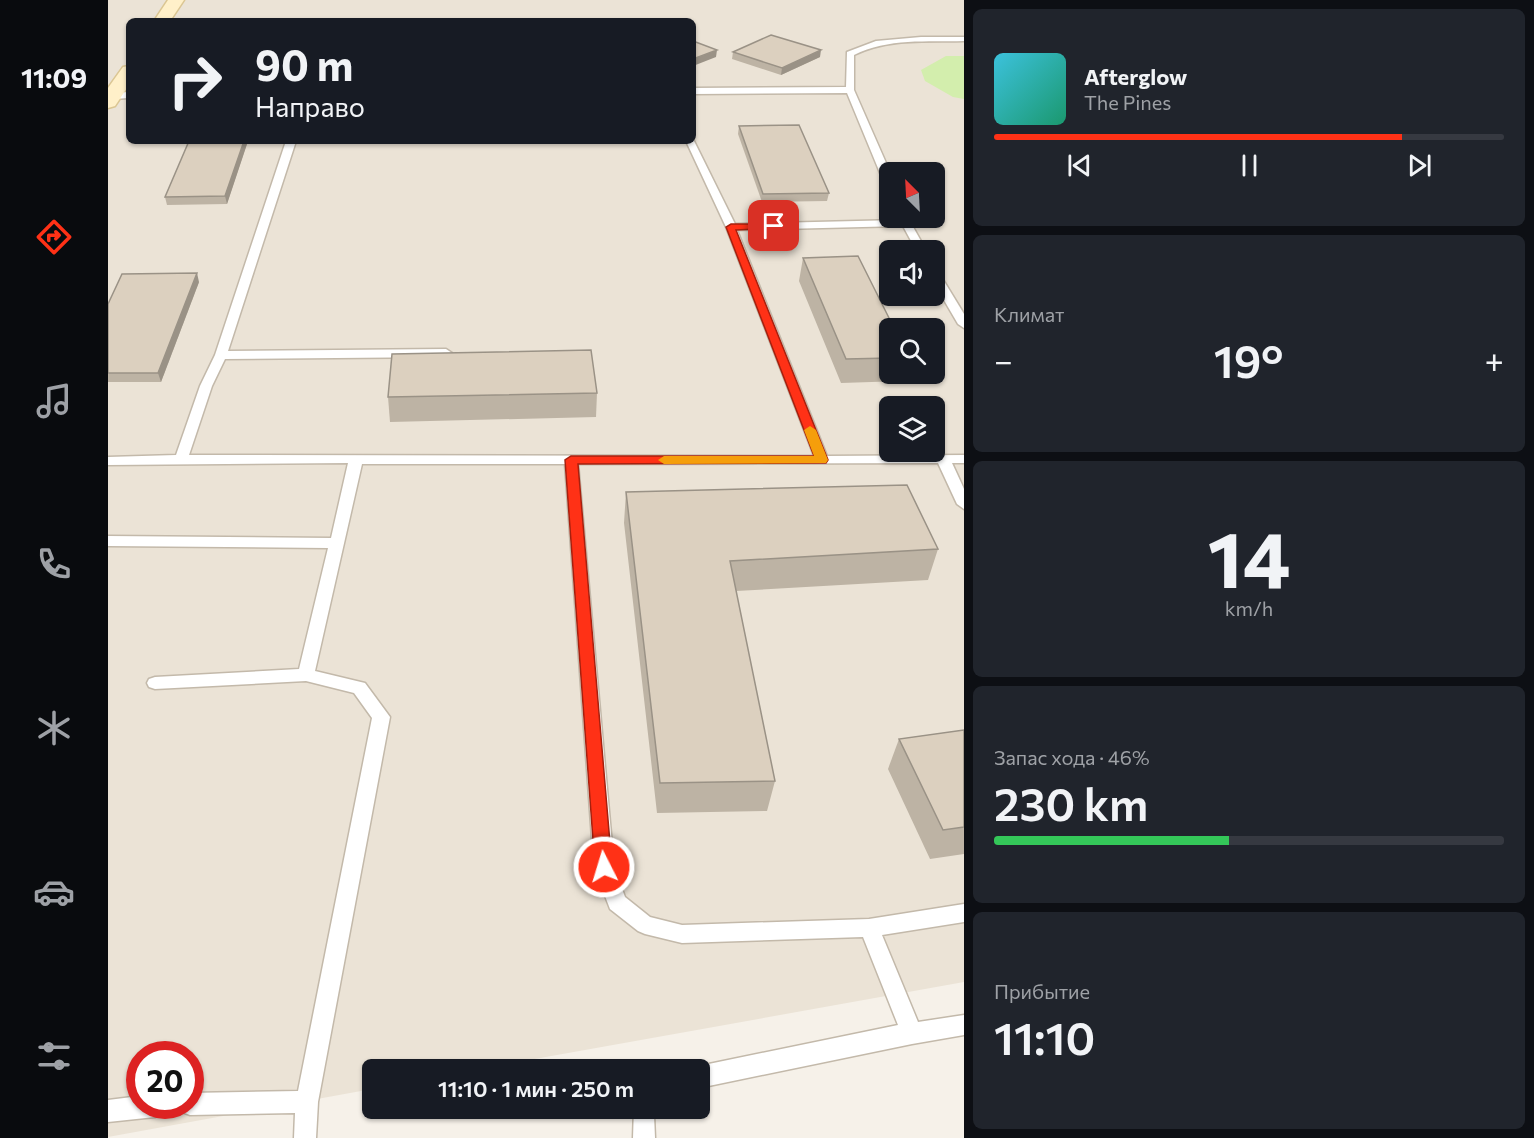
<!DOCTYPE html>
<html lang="ru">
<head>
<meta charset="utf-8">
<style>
  :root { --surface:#171b24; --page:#20242c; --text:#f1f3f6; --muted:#9ea1a6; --line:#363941; --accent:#ff3116 }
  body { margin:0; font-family:Commissioner,sans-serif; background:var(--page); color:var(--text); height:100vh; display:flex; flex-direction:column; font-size:22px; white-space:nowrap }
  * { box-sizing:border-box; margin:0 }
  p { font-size:20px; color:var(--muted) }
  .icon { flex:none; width:33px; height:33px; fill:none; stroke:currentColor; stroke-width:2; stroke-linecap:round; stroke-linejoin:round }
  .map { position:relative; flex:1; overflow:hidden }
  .drawer { display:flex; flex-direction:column; gap:9px; padding:9px; background:#0d0f14; width:570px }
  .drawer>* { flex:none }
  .banner { position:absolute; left:18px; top:18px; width:570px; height:126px; border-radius:9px; box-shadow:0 2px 4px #0004; background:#171b24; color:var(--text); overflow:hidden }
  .needle { width:39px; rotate:336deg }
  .controls { position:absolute; left:771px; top:162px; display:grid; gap:12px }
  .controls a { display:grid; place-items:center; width:66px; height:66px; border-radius:9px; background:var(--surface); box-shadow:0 2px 4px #0004; font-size:30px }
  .speed { position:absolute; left:18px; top:1041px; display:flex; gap:12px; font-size:30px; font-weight:700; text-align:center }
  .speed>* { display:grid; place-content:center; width:78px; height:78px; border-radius:50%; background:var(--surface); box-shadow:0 2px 4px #0004; line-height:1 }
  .speed .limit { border:9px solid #d22; background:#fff; color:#111 }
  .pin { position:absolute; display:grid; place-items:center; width:51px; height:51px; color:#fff; margin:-26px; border-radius:12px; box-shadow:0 3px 9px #0006 }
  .me { position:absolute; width:66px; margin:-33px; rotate:355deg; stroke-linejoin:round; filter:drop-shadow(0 0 4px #0008) }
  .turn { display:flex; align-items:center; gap:21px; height:126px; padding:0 30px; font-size:27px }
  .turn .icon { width:78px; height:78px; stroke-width:2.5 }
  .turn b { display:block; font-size:42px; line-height:51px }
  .big { font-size:45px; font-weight:600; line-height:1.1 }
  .drawer .tile { flex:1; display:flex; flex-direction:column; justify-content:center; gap:9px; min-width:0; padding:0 21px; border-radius:9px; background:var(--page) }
  .drawer .dial { align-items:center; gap:0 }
  .dial b { font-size:78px; line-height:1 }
  .song { display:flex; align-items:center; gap:18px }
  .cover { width:72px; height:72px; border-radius:9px; background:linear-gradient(135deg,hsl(190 70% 55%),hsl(160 70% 35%)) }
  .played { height:6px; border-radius:3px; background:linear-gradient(90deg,var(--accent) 80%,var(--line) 80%) }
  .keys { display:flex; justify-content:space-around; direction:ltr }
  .heat { display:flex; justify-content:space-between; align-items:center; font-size:33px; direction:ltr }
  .charge { height:9px; border-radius:4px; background:linear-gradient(90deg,#34c759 46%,var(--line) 0) }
  .trip { position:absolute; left:254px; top:1059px; width:348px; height:60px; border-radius:9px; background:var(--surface); box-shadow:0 2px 4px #0004; font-weight:600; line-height:60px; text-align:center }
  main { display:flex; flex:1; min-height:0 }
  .tabs { display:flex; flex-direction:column; width:108px; justify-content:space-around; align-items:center; background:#090b0e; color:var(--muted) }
  .tabs .icon { width:42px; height:42px }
  .tabs .active { color:var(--accent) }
  .tabs b { font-size:27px; color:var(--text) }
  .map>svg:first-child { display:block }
  .residential { fill:#ebe3d6; fill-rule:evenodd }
  .green { fill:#d3eead }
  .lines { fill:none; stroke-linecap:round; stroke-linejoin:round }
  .lane-casing { stroke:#c3b9aa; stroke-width:3 }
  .secondary-casing { stroke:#dbc693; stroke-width:3 }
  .lane { fill:#fff; fill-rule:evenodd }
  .secondary { fill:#fff0c9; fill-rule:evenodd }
  .wall { fill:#bdb3a4 }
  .shaded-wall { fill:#9a9286 }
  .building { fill:#dcd0bf; stroke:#9a9286; stroke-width:1.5 }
  .route { fill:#ff3116; stroke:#a6200e; stroke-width:1.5 }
  .slow { fill:#f59e0b }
</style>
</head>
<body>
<main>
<nav class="tabs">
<b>11:09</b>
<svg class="icon active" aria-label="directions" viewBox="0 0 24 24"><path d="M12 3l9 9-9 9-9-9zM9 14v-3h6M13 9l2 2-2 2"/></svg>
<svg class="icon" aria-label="music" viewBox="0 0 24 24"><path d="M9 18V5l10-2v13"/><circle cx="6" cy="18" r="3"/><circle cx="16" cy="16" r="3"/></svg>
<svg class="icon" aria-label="phone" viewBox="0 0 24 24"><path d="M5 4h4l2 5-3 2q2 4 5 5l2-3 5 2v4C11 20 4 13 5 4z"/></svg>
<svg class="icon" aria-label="climate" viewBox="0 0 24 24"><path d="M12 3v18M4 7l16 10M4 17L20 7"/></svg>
<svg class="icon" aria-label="car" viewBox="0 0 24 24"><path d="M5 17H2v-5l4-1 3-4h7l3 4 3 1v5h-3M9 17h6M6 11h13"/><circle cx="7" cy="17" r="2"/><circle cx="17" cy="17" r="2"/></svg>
<svg class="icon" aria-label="filters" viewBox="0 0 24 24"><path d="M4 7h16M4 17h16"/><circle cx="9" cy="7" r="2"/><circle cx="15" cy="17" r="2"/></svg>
</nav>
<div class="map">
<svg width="856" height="1138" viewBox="0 0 856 1138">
  <rect width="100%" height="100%" fill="#f6f1e9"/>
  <path class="residential" d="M 0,0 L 856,0 L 856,982 L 371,1069 L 264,1070 L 264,1089 L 0,1137 ZM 21,21 L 585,21 L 585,141 L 21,141 ZM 782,172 L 826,172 L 826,218 L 782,218 ZM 782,250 L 826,250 L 826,296 L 782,296 ZM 782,328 L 826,328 L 826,374 L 782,374 ZM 782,406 L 826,406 L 826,452 L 782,452 ZM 32,1054 L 82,1054 L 82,1106 L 32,1106 Z"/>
  <path class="green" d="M 838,56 L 856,56 L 856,99 L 845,97 L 817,81 L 813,70 Z"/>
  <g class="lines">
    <g class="lane-casing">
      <g id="lane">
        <path d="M 813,37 L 856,37 L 856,41 C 819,42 780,38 746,55 L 746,90 L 782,172 L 782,188 L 777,185 L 739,93 L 585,94 L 585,88 L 738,87 L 739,52 L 768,41 Z"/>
        <path d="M 21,92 L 21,98 L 4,99 L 0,96 L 4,93 Z"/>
        <path d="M 585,139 L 627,224 L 791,220 L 790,218 L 800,218 L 818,250 L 808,250 L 795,226 L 629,230 L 719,456 L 856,455 L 856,463 L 844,463 L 856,489 L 856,509 L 849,504 L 830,463 L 470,464 L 506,867 L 517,897 L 542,917 L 574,925 L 761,919 L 856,904 L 856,922 L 774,935 L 810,1022 L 856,1015 L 856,1035 L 804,1044 L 591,1088 L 591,1070 L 583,1070 L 591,1066 L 790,1025 L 755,937 L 574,943 L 537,934 L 530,931 L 502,909 L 486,867 L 457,464 L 254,464 L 207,671 L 257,683 L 282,717 L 210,1102 L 208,1138 L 186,1138 L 187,1113 L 82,1115 L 74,1112 L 71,1106 L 82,1106 L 82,1093 L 190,1091 L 264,718 L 246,693 L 198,681 L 47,689 L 41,687 L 39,683 L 41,679 L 47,677 L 191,669 L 220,548 L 0,546 L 0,536 L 223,538 L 240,463 L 0,465 L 0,457 L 68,455 L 92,386 L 107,355 L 178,141 L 188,141 L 120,351 L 338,349 L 344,353 L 338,357 L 117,359 L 104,386 L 81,455 L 706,456 L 618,227 L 578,141 L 585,141 Z"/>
        <path d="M 826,270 L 831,273 L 856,314 L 856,328 L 850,324 L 826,283 Z"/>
        <path d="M 32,1096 L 32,1106 L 58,1106 L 55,1114 L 47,1117 L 0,1122 L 0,1100 Z"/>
        <path d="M 526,1108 L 549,1108 L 546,1115 L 547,1138 L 525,1138 Z"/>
      </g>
    </g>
    <g class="secondary-casing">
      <g id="secondary">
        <path d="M 60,0 L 76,0 L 62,21 L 46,21 Z"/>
        <path d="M 21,66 L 21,85 L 7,106 L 0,108 L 0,88 L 15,67 Z"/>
      </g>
    </g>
    <use href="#lane" class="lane"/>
    <use href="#secondary" class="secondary"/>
  </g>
  <g class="wall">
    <path d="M 625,52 L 712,57 L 673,75 L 624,59 Z"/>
    <path d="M 631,126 L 721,193 L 719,201 L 654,202 L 630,134 Z"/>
    <path d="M 140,141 L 119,204 L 59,205 L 57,197 Z"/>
    <path d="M 695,258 L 782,328 L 782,374 L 796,374 L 794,381 L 733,383 L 691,281 Z"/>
    <path d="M 91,282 L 53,382 L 0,382 L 0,304 Z"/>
    <path d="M 489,393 L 488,417 L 282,422 L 280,397 Z"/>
    <path d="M 518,492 L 830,549 L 820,580 L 628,591 L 667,781 L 659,811 L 549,813 L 516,523 Z"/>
    <path d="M 856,730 L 856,854 L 822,859 L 780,769 L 791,739 Z"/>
  </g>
  <g class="shaded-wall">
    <path d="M 609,50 L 608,57 L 585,66 L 585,59 Z"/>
    <path d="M 713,50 L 712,57 L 673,75 L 674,68 Z"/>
    <path d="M 136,141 L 140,141 L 119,204 L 117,196 Z"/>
    <path d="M 89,273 L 91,282 L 53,382 L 50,373 Z"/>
  </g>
  <g class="building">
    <path d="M 663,35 L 713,50 L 674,68 L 625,52 Z"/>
    <path d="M 585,41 L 609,50 L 585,59 Z"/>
    <path d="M 691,125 L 721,193 L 655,194 L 631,126 Z"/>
    <path d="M 81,141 L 136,141 L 117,196 L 57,197 Z"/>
    <path d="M 750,256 L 786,328 L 782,328 L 782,358 L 738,359 L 695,258 Z"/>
    <path d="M 89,273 L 50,373 L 0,373 L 0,304 L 14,274 Z"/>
    <path d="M 483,350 L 489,393 L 280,397 L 284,354 Z"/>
    <path d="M 799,485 L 830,549 L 622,561 L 667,781 L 552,783 L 518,492 Z"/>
    <path d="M 856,730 L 856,827 L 835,830 L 791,739 Z"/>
  </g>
  <path class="route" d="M 666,224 L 670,224 L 670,228 L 628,230 L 720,460 L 718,463 L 470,464 L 504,867 L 502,872 L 496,874 L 490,872 L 487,867 L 457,460 L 463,456 L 706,456 L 618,227 L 623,224 Z"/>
  <path class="slow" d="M 702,426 L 708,430 L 720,460 L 718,463 L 556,464 L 550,460 L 556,456 L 706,456 L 696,430 Z"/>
</svg>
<div class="controls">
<a><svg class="needle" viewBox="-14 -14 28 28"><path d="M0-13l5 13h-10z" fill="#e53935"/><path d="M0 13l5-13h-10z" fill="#9ea1a6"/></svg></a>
<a><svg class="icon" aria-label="sound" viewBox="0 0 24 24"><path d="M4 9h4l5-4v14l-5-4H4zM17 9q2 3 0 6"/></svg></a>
<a><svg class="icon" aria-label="search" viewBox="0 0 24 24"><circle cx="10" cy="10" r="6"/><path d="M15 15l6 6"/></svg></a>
<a><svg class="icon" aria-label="layers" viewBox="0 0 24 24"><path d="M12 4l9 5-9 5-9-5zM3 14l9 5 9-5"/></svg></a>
</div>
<div class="speed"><div class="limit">20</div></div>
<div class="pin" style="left:666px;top:226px;background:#d93025"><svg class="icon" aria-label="arrive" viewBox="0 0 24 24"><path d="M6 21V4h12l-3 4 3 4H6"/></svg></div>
<svg class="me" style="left:496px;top:867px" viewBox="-20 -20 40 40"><circle r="17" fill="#ff3116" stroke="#fff" stroke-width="3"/><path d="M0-11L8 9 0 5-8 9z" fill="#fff"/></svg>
<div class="trip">11:10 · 1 мин · 250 m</div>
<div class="banner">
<div class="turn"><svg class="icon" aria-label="right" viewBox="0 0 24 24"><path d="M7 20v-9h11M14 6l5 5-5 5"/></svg><div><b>90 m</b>Направо</div></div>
</div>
</div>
<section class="drawer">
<div class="tile">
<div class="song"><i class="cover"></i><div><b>Afterglow</b><p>The Pines</p></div></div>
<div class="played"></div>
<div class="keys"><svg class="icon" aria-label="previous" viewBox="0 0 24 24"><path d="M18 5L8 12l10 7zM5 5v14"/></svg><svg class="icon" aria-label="pause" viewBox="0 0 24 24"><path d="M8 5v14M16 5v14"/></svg><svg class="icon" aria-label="next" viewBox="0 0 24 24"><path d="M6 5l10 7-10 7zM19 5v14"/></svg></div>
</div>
<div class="tile"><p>Климат</p>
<div class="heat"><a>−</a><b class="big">19°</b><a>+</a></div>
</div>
<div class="tile dial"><b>14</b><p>km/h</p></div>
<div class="tile"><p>Запас хода · 46%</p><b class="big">230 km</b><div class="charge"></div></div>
<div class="tile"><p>Прибытие</p><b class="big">11:10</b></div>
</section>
</main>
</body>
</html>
